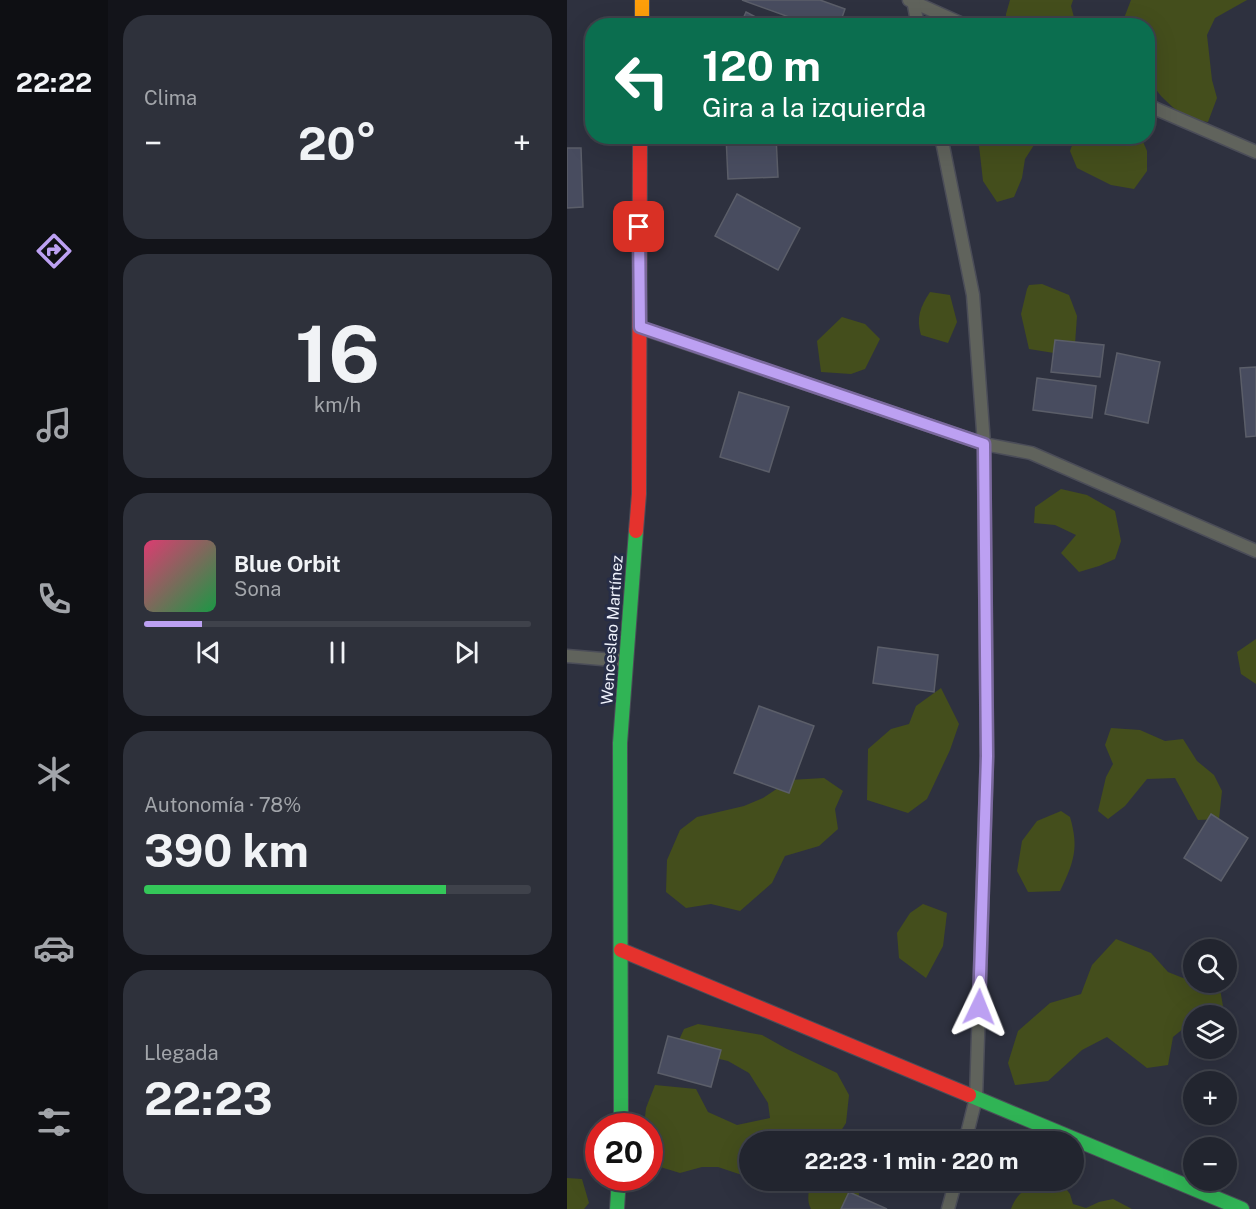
<!DOCTYPE html>
<html lang="es">
<head>
<meta charset="utf-8">
<style>
  :root { --surface:#22252f; --page:#2e313b; --text:#f1f3f6; --muted:#a2a5aa; --line:#3f424b; --accent:#bca0f2 }
  body { margin:0; font-family:"Public Sans",sans-serif; background:var(--page); color:var(--text); height:100vh; display:flex; flex-direction:column; font-size:22px; white-space:nowrap }
  * { box-sizing:border-box; margin:0 }
  p { font-size:20px; color:var(--muted) }
  .icon { flex:none; width:33px; height:33px; fill:none; stroke:currentColor; stroke-width:2; stroke-linecap:round; stroke-linejoin:round }
  .map { position:relative; flex:1; overflow:hidden }
  .details { display:flex; flex-direction:column; gap:15px; padding:15px; background:#13141a; width:459px }
  .details>* { flex:none }
  .top-card { position:absolute; left:18px; top:18px; width:570px; height:126px; border-radius:24px; box-shadow:0 6px 24px #0002,0 0 0 2px var(--line); background:#0b6e4f; color:#fff; overflow:hidden }
  .fabs { position:absolute; left:616px; top:939px; display:grid; gap:12px }
  .fabs a { display:grid; place-items:center; width:54px; height:54px; border-radius:50%; background:var(--surface); box-shadow:0 6px 24px #0002,0 0 0 2px var(--line); font-size:30px }
  .speed { position:absolute; left:18px; top:1113px; display:flex; gap:12px; font-size:30px; font-weight:700; text-align:center }
  .speed>* { display:grid; place-content:center; width:78px; height:78px; border-radius:50%; background:var(--surface); box-shadow:0 6px 24px #0002,0 0 0 2px var(--line); line-height:1 }
  .speed .limit { border:9px solid #d22; background:#fff; color:#111 }
  .pin { position:absolute; display:grid; place-items:center; width:51px; height:51px; color:#fff; margin:-26px; border-radius:12px; box-shadow:0 3px 9px #0006 }
  .me { position:absolute; width:66px; margin:-33px; rotate:2deg; stroke-linejoin:round; filter:drop-shadow(0 0 4px #0008) }
  .turn { display:flex; align-items:center; gap:21px; height:126px; padding:0 18px; font-size:27px }
  .turn .icon { width:78px; height:78px; stroke-width:2.5 }
  .turn b { display:block; font-size:42px; line-height:51px }
  .big { font-size:45px; font-weight:700; line-height:1.1 }
  .details .tile { flex:1; display:flex; flex-direction:column; justify-content:center; gap:9px; min-width:0; padding:0 21px; border-radius:24px; background:var(--page) }
  .details .dial { align-items:center; gap:0 }
  .dial b { font-size:78px; line-height:1 }
  .song { display:flex; align-items:center; gap:18px }
  .cover { width:72px; height:72px; border-radius:9px; background:linear-gradient(135deg,hsl(340 70% 55%),hsl(140 70% 35%)) }
  .played { height:6px; border-radius:3px; background:linear-gradient(90deg,var(--accent) 15%,var(--line) 15%) }
  .keys { display:flex; justify-content:space-around; direction:ltr }
  .heat { display:flex; justify-content:space-between; align-items:center; font-size:33px; direction:ltr }
  .charge { height:9px; border-radius:4px; background:linear-gradient(90deg,#34c759 78%,var(--line) 0) }
  .trip { position:absolute; left:172px; top:1131px; width:345px; height:60px; border-radius:30px; background:var(--surface); box-shadow:0 6px 24px #0002,0 0 0 2px var(--line); font-weight:700; line-height:60px; text-align:center }
  main { display:flex; flex:1; min-height:0 }
  .tabs { display:flex; flex-direction:column; width:108px; justify-content:space-around; align-items:center; background:#0e0f13; color:var(--muted) }
  .tabs .icon { width:42px; height:42px }
  .tabs .active { color:var(--accent) }
  .tabs b { font-size:27px; color:var(--text) }
  .map>svg:first-child { display:block }
  .green { fill:#444e1c }
  .building { fill:#484c5f; stroke:#5b5e69; stroke-width:1.5 }
  .lines { fill:none; stroke-linecap:round; stroke-linejoin:round }
  .lane-casing { stroke:#4b4d58; stroke-width:15 }
  .fast-casing { stroke:#4b4d58; stroke-width:16 }
  .slow-casing { stroke:#4b4d58; stroke-width:16 }
  .jam-casing { stroke:#4b4d58; stroke-width:16 }
  .lane { stroke:#60635c; stroke-width:12 }
  .fast { stroke:#30b455; stroke-width:14 }
  .slow { stroke:#ff9f0a; stroke-width:14 }
  .jam { stroke:#e5322d; stroke-width:14 }
  .route-casing { stroke:#7a689d; stroke-width:15 }
  .route { stroke:#bca0f2; stroke-width:10 }
  .labels { text-anchor:middle; dominant-baseline:central; stroke-width:6; stroke-linejoin:round; paint-order:stroke }
  .street-label { font-size:16px; fill:#f0f3fd; stroke:#272d46 }
</style>
</head>
<body>
<main>
<nav class="tabs">
<b>22:22</b>
<svg class="icon active" aria-label="directions" viewBox="0 0 24 24"><path d="M12 3l9 9-9 9-9-9zM9 14v-3h6M13 9l2 2-2 2"/></svg>
<svg class="icon" aria-label="music" viewBox="0 0 24 24"><path d="M9 18V5l10-2v13"/><circle cx="6" cy="18" r="3"/><circle cx="16" cy="16" r="3"/></svg>
<svg class="icon" aria-label="phone" viewBox="0 0 24 24"><path d="M5 4h4l2 5-3 2q2 4 5 5l2-3 5 2v4C11 20 4 13 5 4z"/></svg>
<svg class="icon" aria-label="climate" viewBox="0 0 24 24"><path d="M12 3v18M4 7l16 10M4 17L20 7"/></svg>
<svg class="icon" aria-label="car" viewBox="0 0 24 24"><path d="M5 17H2v-5l4-1 3-4h7l3 4 3 1v5h-3M9 17h6M6 11h13"/><circle cx="7" cy="17" r="2"/><circle cx="17" cy="17" r="2"/></svg>
<svg class="icon" aria-label="filters" viewBox="0 0 24 24"><path d="M4 7h16M4 17h16"/><circle cx="9" cy="7" r="2"/><circle cx="15" cy="17" r="2"/></svg>
</nav>
<section class="details">
<div class="tile"><p>Clima</p>
<div class="heat"><a>−</a><b class="big">20°</b><a>+</a></div>
</div>
<div class="tile dial"><b>16</b><p>km/h</p></div>
<div class="tile">
<div class="song"><i class="cover"></i><div><b>Blue Orbit</b><p>Sona</p></div></div>
<div class="played"></div>
<div class="keys"><svg class="icon" aria-label="previous" viewBox="0 0 24 24"><path d="M18 5L8 12l10 7zM5 5v14"/></svg><svg class="icon" aria-label="pause" viewBox="0 0 24 24"><path d="M8 5v14M16 5v14"/></svg><svg class="icon" aria-label="next" viewBox="0 0 24 24"><path d="M6 5l10 7-10 7zM19 5v14"/></svg></div>
</div>
<div class="tile"><p>Autonomía · 78%</p><b class="big">390 km</b><div class="charge"></div></div>
<div class="tile"><p>Llegada</p><b class="big">22:23</b></div>
</section>
<div class="map">
<svg width="689" height="1209" viewBox="0 0 689 1209">
  <rect width="100%" height="100%" fill="#2e313f"/>
  <g class="green">
    <path d="M 443,0 L 506,0 L 504,6 L 509,25 L 439,25 L 439,14 Z"/>
    <path d="M 564,0 L 680,0 L 648,18 L 640,35 L 645,80 L 650,98 L 641,122 C 618,118 611,113 594,96 C 590,91 587,85 581,82 L 580,26 L 554,26 Z"/>
    <path d="M 411,137 L 466,137 L 467,145 L 458,159 L 455,178 L 447,197 L 430,202 L 416,181 Z"/>
    <path d="M 508,137 L 574,137 L 580,151 L 580,171 L 567,189 L 544,185 L 510,168 L 503,151 Z"/>
    <path d="M 475,284 L 502,295 L 510,316 L 508,344 L 487,353 L 462,349 L 454,314 L 460,289 L 462,285 Z"/>
    <path d="M 363,292 L 383,295 L 390,322 L 381,343 L 354,335 C 349,318 353,307 363,292 Z"/>
    <path d="M 275,317 L 298,324 L 313,339 L 298,369 L 284,374 L 254,372 L 250,341 Z"/>
    <path d="M 494,489 L 520,495 L 548,511 L 554,541 L 548,559 L 532,566 L 512,572 L 494,553 L 509,535 L 488,525 L 467,523 L 468,507 Z"/>
    <path d="M 689,639 L 689,684 L 674,674 L 670,652 Z"/>
    <path d="M 374,688 L 392,724 L 383,750 L 360,799 L 341,813 L 300,800 L 301,749 L 324,729 L 342,724 L 349,706 Z"/>
    <path d="M 544,728 L 573,730 L 598,741 L 616,739 L 630,761 L 647,775 L 655,791 L 652,819 L 631,820 L 608,778 L 580,779 L 558,806 L 541,819 L 531,811 L 539,777 L 546,764 L 538,745 Z"/>
    <path d="M 257,778 L 276,791 L 268,809 L 271,829 L 252,846 L 218,856 L 205,883 L 173,911 L 144,904 L 119,908 L 99,892 L 100,860 L 113,830 L 130,817 L 177,806 L 196,798 L 223,780 Z"/>
    <path d="M 494,811 L 503,817 C 512,848 507,862 493,891 L 461,892 L 450,871 L 455,841 L 470,821 Z"/>
    <path d="M 356,904 L 380,913 L 376,946 L 359,978 L 332,958 L 330,933 L 343,913 Z"/>
    <path d="M 549,939 L 584,953 L 601,972 L 616,978 L 627,979 L 627,982 L 642,983 L 653,989 L 657,1012 L 643,1015 L 627,1016 L 627,1020 L 606,1037 L 601,1065 L 580,1068 L 540,1037 L 515,1050 L 481,1081 L 448,1085 L 441,1063 L 451,1031 L 483,1003 L 514,994 L 525,965 Z"/>
    <path d="M 131,1024 L 195,1035 L 220,1049 L 270,1073 L 282,1095 L 279,1123 L 268,1140 L 261,1142 L 183,1142 L 183,1175 L 178,1176 L 151,1167 L 135,1167 L 113,1173 L 90,1166 L 83,1155 L 82,1126 L 77,1126 L 79,1108 L 88,1085 L 129,1089 L 141,1112 L 170,1125 L 203,1118 L 201,1103 L 182,1073 L 161,1061 L 135,1055 L 112,1040 L 117,1029 Z"/>
    <path d="M 0,1178 L 15,1179 L 22,1203 L 17,1209 L 0,1209 Z"/>
    <path d="M 244,1181 L 288,1181 L 291,1183 L 293,1209 L 244,1209 C 239,1201 242,1189 244,1181 Z"/>
    <path d="M 493,1181 L 503,1194 L 506,1204 L 519,1208 L 532,1202 L 546,1199 L 565,1209 L 444,1209 C 453,1184 469,1188 493,1181 Z"/>
  </g>
  <g class="building">
    <path d="M 175,0 L 253,0 L 278,9 L 272,26 L 247,26 Z"/>
    <path d="M 179,12 L 206,26 L 173,26 Z"/>
    <path d="M 159,136 L 209,136 L 211,177 L 161,179 Z"/>
    <path d="M 0,148 L 14,148 L 16,207 L 0,208 Z"/>
    <path d="M 170,194 L 233,228 L 211,270 L 148,236 Z"/>
    <path d="M 488,340 L 537,345 L 533,377 L 484,372 Z"/>
    <path d="M 550,353 L 593,362 L 581,423 L 538,414 Z"/>
    <path d="M 689,367 L 689,436 L 679,437 L 673,368 Z"/>
    <path d="M 470,378 L 529,386 L 525,418 L 466,410 Z"/>
    <path d="M 172,392 L 222,407 L 202,472 L 153,457 Z"/>
    <path d="M 311,647 L 371,655 L 367,692 L 306,683 Z"/>
    <path d="M 192,706 L 247,726 L 222,793 L 167,773 Z"/>
    <path d="M 644,814 L 681,838 L 654,881 L 617,858 Z"/>
    <path d="M 101,1036 L 154,1050 L 144,1087 L 91,1073 Z"/>
    <path d="M 282,1192 L 320,1209 L 274,1209 Z"/>
  </g>
  <g class="lines">
    <g class="lane-casing">
      <g id="lane">
        <path d="M 342,0 L 400,26"/>
        <path d="M 346,0 L 351,26"/>
        <path d="M 580,105 L 689,152"/>
        <path d="M 374,136 L 406,295 L 417,444 L 420,756 L 409,1098 L 398,1142"/>
        <path d="M 74,328 L 417,444 L 464,453 L 689,551"/>
        <path d="M 0,656 L 58,661"/>
        <path d="M 381,1209 L 389,1180"/>
      </g>
    </g>
    <g class="fast-casing">
      <g id="fast">
        <path d="M 402,1095 L 675,1209"/>
        <path d="M 54,1126 L 53,743 L 69,531"/>
        <path d="M 50,1209 L 52,1178"/>
      </g>
    </g>
    <g class="slow-casing">
      <path id="slow" d="M 75,0 L 75,26"/>
    </g>
    <g class="jam-casing">
      <g id="jam">
        <path d="M 69,531 L 72,494 L 73,136"/>
        <path d="M 54,950 L 402,1095"/>
      </g>
    </g>
    <use href="#lane" class="lane"/>
    <use href="#fast" class="fast"/>
    <use href="#slow" class="slow"/>
    <use href="#jam" class="jam"/>
  </g>
  <g class="lines">
    <g class="route-casing">
      <path id="route" d="M 72,227 L 73,327 L 417,444 L 420,756 L 412,1007"/>
    </g>
    <use href="#route" class="route"/>
  </g>
  <g class="labels">
    <g class="street-label">
      <text transform="translate(45 630) rotate(-86)">Wenceslao Martínez</text>
    </g>
  </g>
</svg>
<div class="fabs">
<a><svg class="icon" aria-label="search" viewBox="0 0 24 24"><circle cx="10" cy="10" r="6"/><path d="M15 15l6 6"/></svg></a>
<a><svg class="icon" aria-label="layers" viewBox="0 0 24 24"><path d="M12 4l9 5-9 5-9-5zM3 14l9 5 9-5"/></svg></a>
<a>+</a>
<a>−</a>
</div>
<div class="speed"><div class="limit">20</div></div>
<div class="pin" style="left:72px;top:227px;background:#d93025"><svg class="icon" aria-label="arrive" viewBox="0 0 24 24"><path d="M6 21V4h12l-3 4 3 4H6"/></svg></div>
<svg class="me" style="left:412px;top:1007px" viewBox="-20 -20 40 40"><path d="M0-17L14 15 0 8-14 15z" fill="#bca0f2" stroke="#fff" stroke-width="4"/></svg>
<div class="trip">22:23 · 1 min · 220 m</div>
<div class="top-card">
<div class="turn"><svg class="icon" aria-label="left" viewBox="0 0 24 24"><path d="M17 20v-9H6M10 6l-5 5 5 5"/></svg><div><b>120 m</b>Gira a la izquierda</div></div>
</div>
</div>
</main>
</body>
</html>
